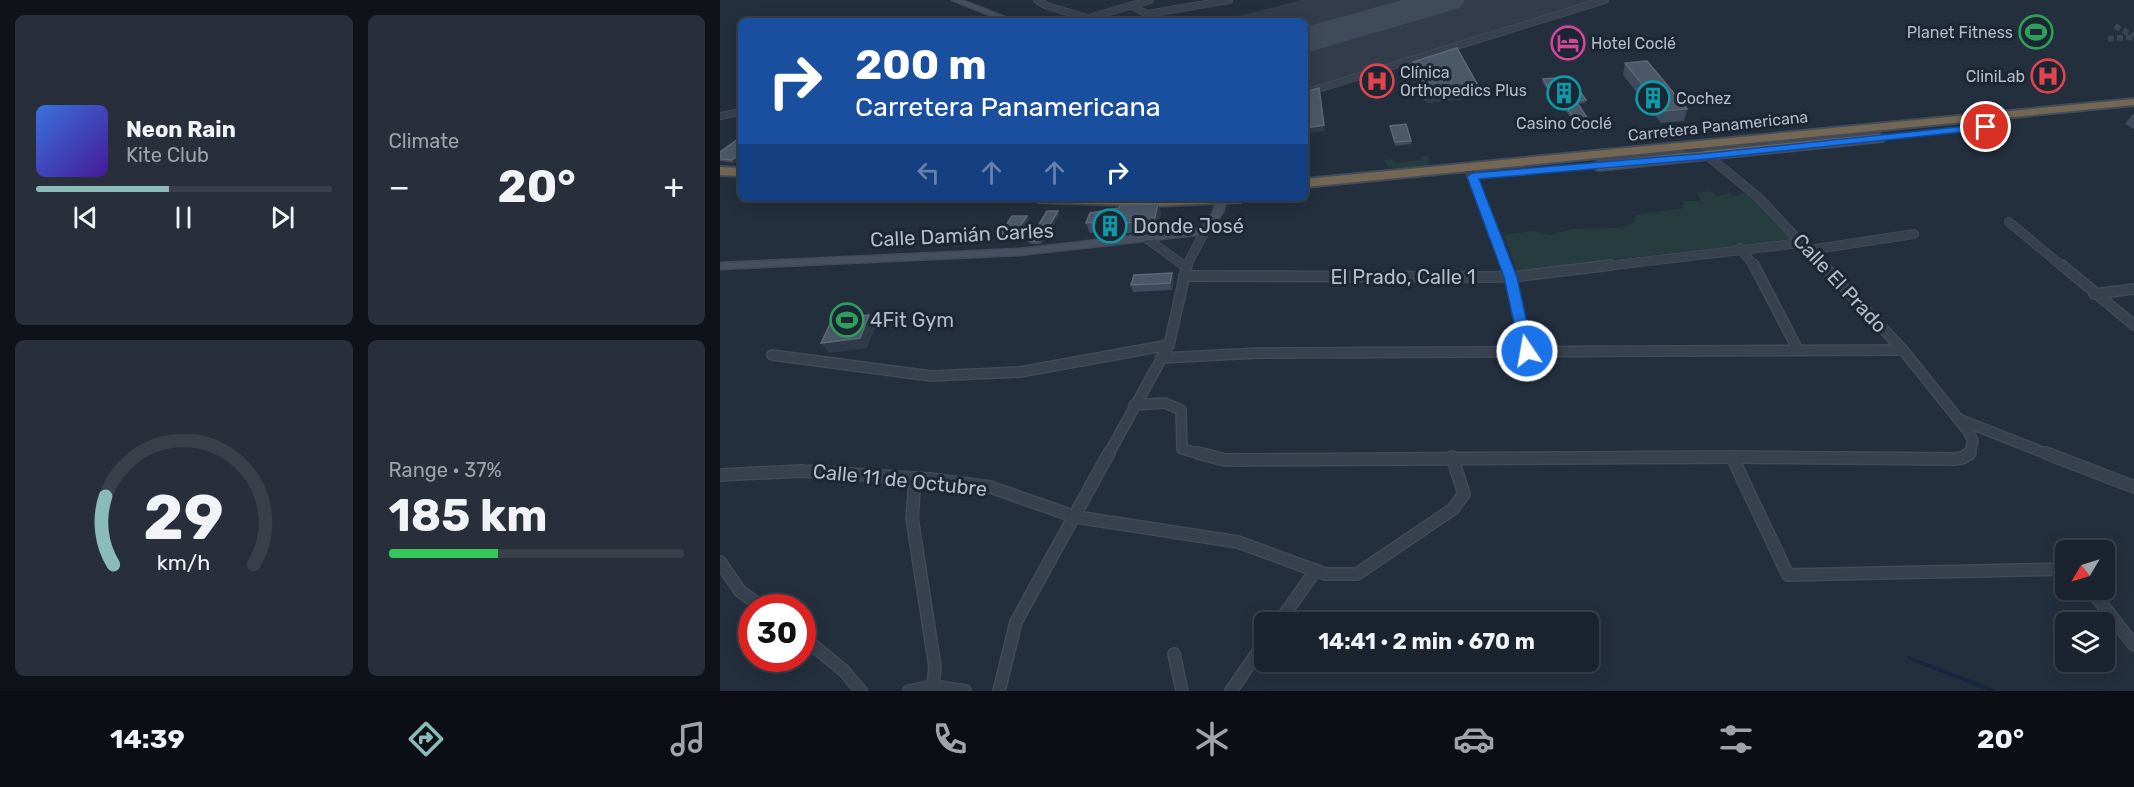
<!DOCTYPE html>
<html lang="en">
<head>
<meta charset="utf-8">
<style>
  :root { --surface:#1b232e; --page:#282f3a; --text:#f1f3f6; --muted:#a0a4aa; --line:#39404a; --accent:#8bbbb9 }
  body { margin:0; font-family:Rubik,sans-serif; background:var(--page); color:var(--text); height:100vh; display:flex; flex-direction:column; font-size:22px; white-space:nowrap }
  * { box-sizing:border-box; margin:0 }
  p { font-size:20px; color:var(--muted) }
  .icon { flex:none; width:33px; height:33px; fill:none; stroke:currentColor; stroke-width:2; stroke-linecap:round; stroke-linejoin:round }
  .map { position:relative; flex:1; overflow:hidden }
  .details { display:flex; flex-direction:column; gap:15px; padding:15px; background:#0f1319; width:720px }
  .details>* { flex:none }
  .top-card { position:absolute; left:18px; top:18px; width:570px; height:183px; border-radius:9px; box-shadow:0 3px 15px #0003,0 0 0 2px var(--line); background:#1a4fa0; color:#fff; overflow:hidden }
  .needle { width:39px; rotate:232deg }
  .buttons { position:absolute; left:1335px; top:540px; display:grid; gap:12px }
  .buttons a { display:grid; place-items:center; width:60px; height:60px; border-radius:9px; background:var(--surface); box-shadow:0 3px 15px #0003,0 0 0 2px var(--line); font-size:30px }
  .speed { position:absolute; left:18px; top:594px; display:flex; gap:12px; font-size:30px; font-weight:700; text-align:center }
  .speed>* { display:grid; place-content:center; width:78px; height:78px; border-radius:50%; background:var(--surface); box-shadow:0 3px 15px #0003,0 0 0 2px var(--line); line-height:1 }
  .speed .limit { border:9px solid #d22; background:#fff; color:#111 }
  .pin { position:absolute; display:grid; place-items:center; width:51px; height:51px; color:#fff; margin:-26px; border:3px solid #fff; border-radius:50%; box-shadow:0 2px 6px #0007 }
  .me { position:absolute; width:66px; margin:-33px; rotate:348deg; stroke-linejoin:round; filter:drop-shadow(0 0 4px #0008) }
  .turn { display:flex; align-items:center; gap:21px; height:126px; padding:0 18px; font-size:27px }
  .turn .icon { width:78px; height:78px; stroke-width:2.5 }
  .turn b { display:block; font-size:42px; line-height:51px }
  .lanes { display:flex; align-items:center; height:57px; padding:0 18px; background:#0003; justify-content:center; gap:30px; direction:ltr }
  .lanes .off { opacity:.35 }
  .big { font-size:45px; font-weight:700; line-height:1.1 }
  .details .tile { flex:1; display:flex; flex-direction:column; justify-content:center; gap:9px; min-width:0; padding:0 21px; border-radius:9px; background:var(--page) }
  .details .dial { align-items:center; gap:0 }
  .dial svg { height:156px; overflow:visible; fill:none; stroke:var(--line); stroke-width:7; stroke-linecap:round; text-anchor:middle }
  .dial text { fill:var(--text); stroke:none }
  .song { display:flex; align-items:center; gap:18px }
  .cover { width:72px; height:72px; border-radius:9px; background:linear-gradient(135deg,hsl(220 70% 55%),hsl(260 70% 35%)) }
  .played { height:6px; border-radius:3px; background:linear-gradient(90deg,var(--accent) 45%,var(--line) 45%) }
  .keys { display:flex; justify-content:space-around; direction:ltr }
  .heat { display:flex; justify-content:space-between; align-items:center; font-size:33px; direction:ltr }
  .charge { height:9px; border-radius:4px; background:linear-gradient(90deg,#34c759 37%,var(--line) 0) }
  .details .tiles { flex:1; display:grid; gap:15px; grid-template-columns:repeat(2,1fr) }
  .trip { position:absolute; left:534px; top:612px; width:345px; height:60px; border-radius:9px; background:var(--surface); box-shadow:0 3px 15px #0003,0 0 0 2px var(--line); font-weight:700; line-height:60px; text-align:center }
  .dock { display:flex; height:96px; justify-content:space-around; align-items:center; background:#0b0e12; color:var(--muted) }
  .dock .icon { width:42px; height:42px }
  .dock .selected { color:var(--accent) }
  .dock b { font-size:27px; color:var(--text) }
  main { display:flex; flex:1; min-height:0 }
  .map>svg:first-child { display:block }
  .airport { fill:#323c4b }
  .green { fill:#263c3f }
  .lines { fill:none; stroke-linecap:round; stroke-linejoin:round }
  .stream { stroke:#17263c; stroke-width:4 }
  .runway { fill:#3f4a5a; fill-rule:evenodd }
  .street-tunnel { stroke:#3a4453; stroke-width:6; stroke-dasharray:6 3; stroke-linecap:butt }
  .street-far3-casing { stroke:#414a57; stroke-width:8 }
  .street-far2-casing { stroke:#414a57; stroke-width:10 }
  .street-far1-casing { stroke:#414a57; stroke-width:12 }
  .street-casing { stroke:#414a57; stroke-width:14 }
  .secondary-casing { stroke:#414a57; stroke-width:3 }
  .highway-casing { stroke:#434c59; stroke-width:4 }
  .street-far3 { stroke:#38414e; stroke-width:6 }
  .street-far2 { stroke:#38414e; stroke-width:8 }
  .street-far1 { stroke:#38414e; stroke-width:9 }
  .street { stroke:#38414e; stroke-width:11 }
  .secondary { fill:#465061; fill-rule:evenodd }
  .highway { fill:#746855; fill-rule:evenodd }
  .wall { fill:#3f4b5c }
  .shaded-wall { fill:#2f3b4b }
  .building { fill:#4b5868; stroke:#5c6777; stroke-width:1.5 }
  .route { fill:#1a73e8; stroke:#114b97; stroke-width:1.5 }
  .labels { text-anchor:middle; dominant-baseline:central; stroke-width:6; stroke-linejoin:round; paint-order:stroke }
  .far-poi-label { font-size:16px; fill:#b4bcc9; stroke:#1d2633; text-anchor:start }
  .far-street-label { font-size:16px; fill:#b4bcc9; stroke:#1d2633 }
  .poi-label { font-size:20px; fill:#b4bcc9; stroke:#1d2633; text-anchor:start }
  .street-label { font-size:20px; fill:#b4bcc9; stroke:#1d2633 }
</style>
</head>
<body>
<main>
<section class="details">
<div class="tiles">
<div class="tile">
<div class="song"><i class="cover"></i><div><b>Neon Rain</b><p>Kite Club</p></div></div>
<div class="played"></div>
<div class="keys"><svg class="icon" aria-label="previous" viewBox="0 0 24 24"><path d="M18 5L8 12l10 7zM5 5v14"/></svg><svg class="icon" aria-label="pause" viewBox="0 0 24 24"><path d="M8 5v14M16 5v14"/></svg><svg class="icon" aria-label="next" viewBox="0 0 24 24"><path d="M6 5l10 7-10 7zM19 5v14"/></svg></div>
</div>
<div class="tile"><p>Climate</p>
<div class="heat"><a>−</a><b class="big">20°</b><a>+</a></div>
</div>
<div class="tile dial"><svg viewBox="0 0 100 80">
<path d="M14 69A42 42 0 1 1 86 69"/>
<path d="M14 69A42 42 0 0 1 10 34" stroke="#8bbbb9"/>
<text x="50" y="56" font-size="32" font-weight="700">29</text>
<text x="50" y="72" font-size="11">km/h</text>
</svg></div>
<div class="tile"><p>Range · 37%</p><b class="big">185 km</b><div class="charge"></div></div>
</div>
</section>
<div class="map">
<svg width="1414" height="691" viewBox="0 0 1414 691">
  <rect width="100%" height="100%" fill="#242f3e"/>
  <path class="airport" d="M 581,0 L 876,0 L 585,90 L 585,21 L 499,21 Z"/>
  <g class="green">
    <path d="M 701,156 L 709,156 L 708,165 L 680,171 L 667,166 L 665,160 L 673,159 L 675,163 L 701,160 Z"/>
    <path d="M 990,191 L 997,196 L 1010,193 L 1013,196 L 1032,192 L 1077,239 L 861,263 L 822,270 L 796,270 L 784,235 L 812,231 L 830,235 L 852,229 L 899,228 L 916,222 L 915,215 L 964,208 L 963,201 L 982,201 L 977,193 Z"/>
  </g>
  <g class="lines">
    <path class="stream" d="M 1189,658 L 1274,691"/>
    <path class="runway" d="M 682,0 L 745,0 L 740,8 L 585,53 L 585,27 Z"/>
    <g class="street-tunnel">
      <path d="M 1395,26 L 1414,36"/>
      <path d="M 1388,39 L 1414,37"/>
    </g>
    <g class="street-far3-casing">
      <g id="street-far3">
        <path d="M 317,0 L 327,6 L 368,18"/>
        <path d="M 412,6 L 427,14 L 509,0"/>
        <path d="M 359,21 L 430,0"/>
        <path d="M 585,93 L 885,0"/>
        <path d="M 0,116 L 21,112"/>
      </g>
    </g>
    <g class="street-far2-casing">
      <g id="street-far2">
        <path d="M 962,146 L 988,156 L 1038,197 L 1104,267"/>
        <path d="M 748,167 L 787,267"/>
        <path d="M 1289,222 L 1343,267"/>
        <path d="M 426,238 L 466,267"/>
        <path d="M 1020,248 L 1035,267"/>
        <path d="M 1089,250 L 1194,234"/>
        <path d="M 466,267 L 485,231"/>
        <path d="M 878,267 L 1081,243"/>
      </g>
    </g>
    <g class="street-far1-casing">
      <g id="street-far1">
        <path d="M 464,265 L 466,267"/>
        <path d="M 786,265 L 791,277 L 806,351"/>
        <path d="M 1034,265 L 1078,350"/>
        <path d="M 1103,265 L 1183,350 L 1248,431 L 1253,441 L 1249,455"/>
        <path d="M 1342,265 L 1414,325"/>
        <path d="M 464,276 L 791,277 L 891,265"/>
        <path d="M 1374,294 L 1414,289"/>
        <path d="M 52,355 L 211,376 L 300,372 L 449,345"/>
        <path d="M 441,358 L 539,353 L 1183,350"/>
        <path d="M 414,405 L 445,403 L 461,410 L 462,449 L 484,455"/>
        <path d="M 1241,420 L 1330,455"/>
        <path d="M 388,455 L 449,345 L 467,265"/>
      </g>
    </g>
    <g class="street-casing">
      <g id="street">
        <path d="M 478,453 L 505,460 L 1012,457 L 1234,459 L 1242,458 L 1250,453"/>
        <path d="M 1326,453 L 1414,487"/>
        <path d="M 1012,457 L 1068,575 L 1346,569"/>
        <path d="M 0,475 L 81,471 L 210,479 L 270,487 L 356,517 L 518,542 L 605,574 L 637,574 L 733,509 L 744,494 L 732,457"/>
        <path d="M 195,478 L 192,518 L 215,667 L 213,686"/>
        <path d="M 0,562 L 20,591 L 43,608"/>
        <path d="M 1371,590 L 1414,645"/>
        <path d="M 559,622 L 596,570"/>
        <path d="M 82,636 L 124,671 L 141,691"/>
        <path d="M 454,654 L 462,691"/>
        <path d="M 189,691 L 213,686 L 245,691"/>
        <path d="M 279,691 L 296,622 L 389,453"/>
        <path d="M 511,691 L 544,643"/>
      </g>
    </g>
    <g class="secondary-casing">
      <g id="secondary">
        <path d="M 232,0 L 241,0 L 295,21 L 285,21 Z"/>
        <path d="M 498,198 L 506,198 L 507,200 L 503,212 L 489,233 L 485,234 L 300,255 L 0,269 L 0,263 L 300,249 L 482,228 L 493,212 Z"/>
      </g>
    </g>
    <g class="highway-casing">
      <g id="highway">
        <path d="M 1414,99 L 1414,105 L 585,187 L 585,179 Z"/>
        <path d="M 1159,134 L 1165,138 L 1163,141 L 878,170 L 872,166 L 878,162 Z"/>
        <path d="M 0,167 L 21,168 L 21,176 L 0,175 Z"/>
        <path d="M 311,198 L 527,198 L 520,202 L 435,206 L 318,202 Z"/>
      </g>
    </g>
    <use href="#street-far3" class="street-far3"/>
    <use href="#street-far2" class="street-far2"/>
    <use href="#street-far1" class="street-far1"/>
    <use href="#street" class="street"/>
    <use href="#secondary" class="secondary"/>
    <use href="#highway" class="highway"/>
  </g>
  <g class="wall">
    <path d="M 693,62 L 761,97 L 706,103 L 693,67 Z"/>
    <path d="M 905,63 L 967,109 L 964,121 L 941,123 L 903,75 Z"/>
    <path d="M 823,79 L 866,100 L 865,103 L 858,104 L 874,128 L 874,131 L 860,132 L 842,105 L 837,105 L 822,82 Z"/>
    <path d="M 1414,114 L 1414,129 L 1405,124 L 1412,115 Z"/>
    <path d="M 670,126 L 691,141 L 691,144 L 675,146 Z"/>
    <path d="M 21,137 L 14,163 L 0,161 L 0,152 Z"/>
    <path d="M 438,204 L 441,213 L 437,231 L 380,235 L 379,232 L 370,233 L 366,223 Z"/>
    <path d="M 338,211 L 339,215 L 321,244 L 310,244 L 309,241 Z"/>
    <path d="M 307,216 L 309,219 L 295,240 L 279,240 L 278,237 Z"/>
    <path d="M 452,273 L 454,280 L 452,290 L 413,292 L 411,285 Z"/>
  </g>
  <g class="shaded-wall">
    <path d="M 761,91 L 761,97 L 706,103 L 706,97 Z"/>
    <path d="M 604,125 L 605,131 L 585,134 L 585,128 Z"/>
    <path d="M 21,153 L 21,158 L 14,163 L 12,160 Z"/>
    <path d="M 438,204 L 441,213 L 437,231 L 434,221 Z"/>
    <path d="M 338,211 L 339,215 L 321,244 L 320,241 Z"/>
    <path d="M 307,216 L 309,219 L 295,240 L 293,237 Z"/>
    <path d="M 452,273 L 454,280 L 452,290 L 450,283 Z"/>
    <path d="M 149,315 L 156,325 L 147,348 L 109,353 L 101,343 Z"/>
  </g>
  <g class="building">
    <path d="M 737,48 L 761,91 L 706,97 L 693,62 Z"/>
    <path d="M 927,61 L 967,109 L 944,111 L 905,63 Z"/>
    <path d="M 850,77 L 866,100 L 856,101 L 874,128 L 861,129 L 843,102 L 837,102 L 823,79 Z"/>
    <path d="M 599,88 L 604,125 L 585,128 L 585,92 Z"/>
    <path d="M 686,124 L 691,141 L 675,142 L 670,126 Z"/>
    <path d="M 21,137 L 21,153 L 12,160 L 0,159 L 0,152 Z"/>
    <path d="M 438,204 L 434,221 L 376,225 L 377,222 L 366,223 L 370,213 L 399,208 L 400,205 Z"/>
    <path d="M 327,211 L 338,211 L 320,241 L 309,241 Z"/>
    <path d="M 292,216 L 307,216 L 293,237 L 278,237 Z"/>
    <path d="M 452,273 L 450,283 L 411,285 L 414,275 Z"/>
    <path d="M 149,315 L 140,338 L 101,343 L 112,320 Z"/>
  </g>
  <path class="route" d="M 1266,124 L 1270,125 L 1270,129 L 988,159 L 759,179 L 797,277 L 813,351 L 807,356 L 800,351 L 784,277 L 747,177 L 752,173 L 988,153 Z"/>
  <defs>
    <g id="stadium-ring" transform="scale(1.725)"><circle r="9.5" fill="#1d2633" stroke="#2e9e5b" stroke-width="1.5"/><path d="M0-5a6.5 5 0 1 0 0 10a6.5 5 0 1 0 0-10ZM-3.5-1.8h7v3.6h-7Z" fill="#2e9e5b"/></g>
    <g id="hotel-ring" transform="scale(1.725)"><circle r="9.5" fill="#1d2633" stroke="#d1479c" stroke-width="1.5"/><path d="M-6-4.5h1.5V1H6V5H4.5V3h-9V5H-6ZM-4 0a1.8 1.8 0 1 1 3.6 0ZM.5 0V-2.5h3Q6-2.5 6 0Z" fill="#d1479c"/></g>
    <g id="hospital-ring" transform="scale(1.725)"><circle r="9.5" fill="#1d2633" stroke="#e0444e" stroke-width="1.5"/><path d="M-5-5h3v3.5h4V-5h3V5h-3V1.5h-4V5h-3Z" fill="#e0444e"/></g>
    <g id="building-ring" transform="scale(1.725)"><circle r="9.5" fill="#1d2633" stroke="#0f9aa8" stroke-width="1.5"/><path d="M-4-6H4V6H1V3H-1V6H-4ZM-2.5-4.3h1.7v1.8h-1.7ZM.8-4.3h1.7v1.8H.8ZM-2.5-1h1.7V.8h-1.7ZM.8-1h1.7V.8H.8Z" fill="#0f9aa8"/></g>
  </defs>
  <g fill-rule="evenodd">
    <use href="#stadium-ring" x="1316" y="32"/>
    <use href="#hotel-ring" x="848" y="43"/>
    <use href="#hospital-ring" x="1328" y="76"/>
    <use href="#hospital-ring" x="657" y="81"/>
    <use href="#building-ring" x="844" y="93"/>
    <use href="#building-ring" x="933" y="98"/>
    <use href="#building-ring" x="390" y="226"/>
    <use href="#stadium-ring" x="127" y="320"/>
  </g>
  <g class="labels">
    <g class="far-poi-label">
      <text x="1293" y="32" text-anchor="end">Planet Fitness</text>
      <text x="871" y="43">Hotel Coclé</text>
      <text x="680" y="72">Clínica<tspan x="680" dy="18">Orthopedics Plus</tspan></text>
      <text x="1305" y="76" text-anchor="end">CliniLab</text>
      <text x="956" y="98">Cochez</text>
      <text x="844" y="123" text-anchor="middle">Casino Coclé</text>
    </g>
    <g class="far-street-label">
      <text transform="translate(998 126) rotate(-6)">Carretera Panamericana</text>
    </g>
    <g class="poi-label">
      <text x="413" y="226">Donde José</text>
      <text x="150" y="320">4Fit Gym</text>
    </g>
    <g class="street-label">
      <text transform="translate(242 235) rotate(-3)">Calle Damián Carles</text>
      <text x="683" y="277">El Prado, Calle 1</text>
      <text transform="translate(1120 283) rotate(47)">Calle El Prado</text>
      <text transform="translate(180 480) rotate(6)">Calle 11 de Octubre</text>
    </g>
  </g>
</svg>
<div class="buttons">
<a><svg class="needle" viewBox="-14 -14 28 28"><path d="M0-13l5 13h-10z" fill="#e53935"/><path d="M0 13l5-13h-10z" fill="#a0a4aa"/></svg></a>
<a><svg class="icon" aria-label="layers" viewBox="0 0 24 24"><path d="M12 4l9 5-9 5-9-5zM3 14l9 5 9-5"/></svg></a>
</div>
<div class="speed"><div class="limit">30</div></div>
<div class="pin" style="left:1266px;top:127px;background:#d93025"><svg class="icon" aria-label="arrive" viewBox="0 0 24 24"><path d="M6 21V4h12l-3 4 3 4H6"/></svg></div>
<svg class="me" style="left:807px;top:351px" viewBox="-20 -20 40 40"><circle r="17" fill="#1a73e8" stroke="#fff" stroke-width="3"/><path d="M0-11L8 9 0 5-8 9z" fill="#fff"/></svg>
<div class="trip">14:41 · 2 min · 670 m</div>
<div class="top-card">
<div class="turn"><svg class="icon" aria-label="right" viewBox="0 0 24 24"><path d="M7 20v-9h11M14 6l5 5-5 5"/></svg><div><b>200 m</b>Carretera Panamericana</div></div>
<div class="lanes"><svg class="icon off" aria-label="left" viewBox="0 0 24 24"><path d="M17 20v-9H6M10 6l-5 5 5 5"/></svg><svg class="icon off" aria-label="ahead" viewBox="0 0 24 24"><path d="M12 20V5M6 11l6-6 6 6"/></svg><svg class="icon off" aria-label="ahead" viewBox="0 0 24 24"><path d="M12 20V5M6 11l6-6 6 6"/></svg><svg class="icon" aria-label="right" viewBox="0 0 24 24"><path d="M7 20v-9h11M14 6l5 5-5 5"/></svg></div>
</div>
</div>
</main>
<nav class="dock">
<b>14:39</b>
<svg class="icon selected" aria-label="directions" viewBox="0 0 24 24"><path d="M12 3l9 9-9 9-9-9zM9 14v-3h6M13 9l2 2-2 2"/></svg>
<svg class="icon" aria-label="music" viewBox="0 0 24 24"><path d="M9 18V5l10-2v13"/><circle cx="6" cy="18" r="3"/><circle cx="16" cy="16" r="3"/></svg>
<svg class="icon" aria-label="phone" viewBox="0 0 24 24"><path d="M5 4h4l2 5-3 2q2 4 5 5l2-3 5 2v4C11 20 4 13 5 4z"/></svg>
<svg class="icon" aria-label="climate" viewBox="0 0 24 24"><path d="M12 3v18M4 7l16 10M4 17L20 7"/></svg>
<svg class="icon" aria-label="car" viewBox="0 0 24 24"><path d="M5 17H2v-5l4-1 3-4h7l3 4 3 1v5h-3M9 17h6M6 11h13"/><circle cx="7" cy="17" r="2"/><circle cx="17" cy="17" r="2"/></svg>
<svg class="icon" aria-label="filters" viewBox="0 0 24 24"><path d="M4 7h16M4 17h16"/><circle cx="9" cy="7" r="2"/><circle cx="15" cy="17" r="2"/></svg>
<b>20°</b>
</nav>
</body>
</html>
